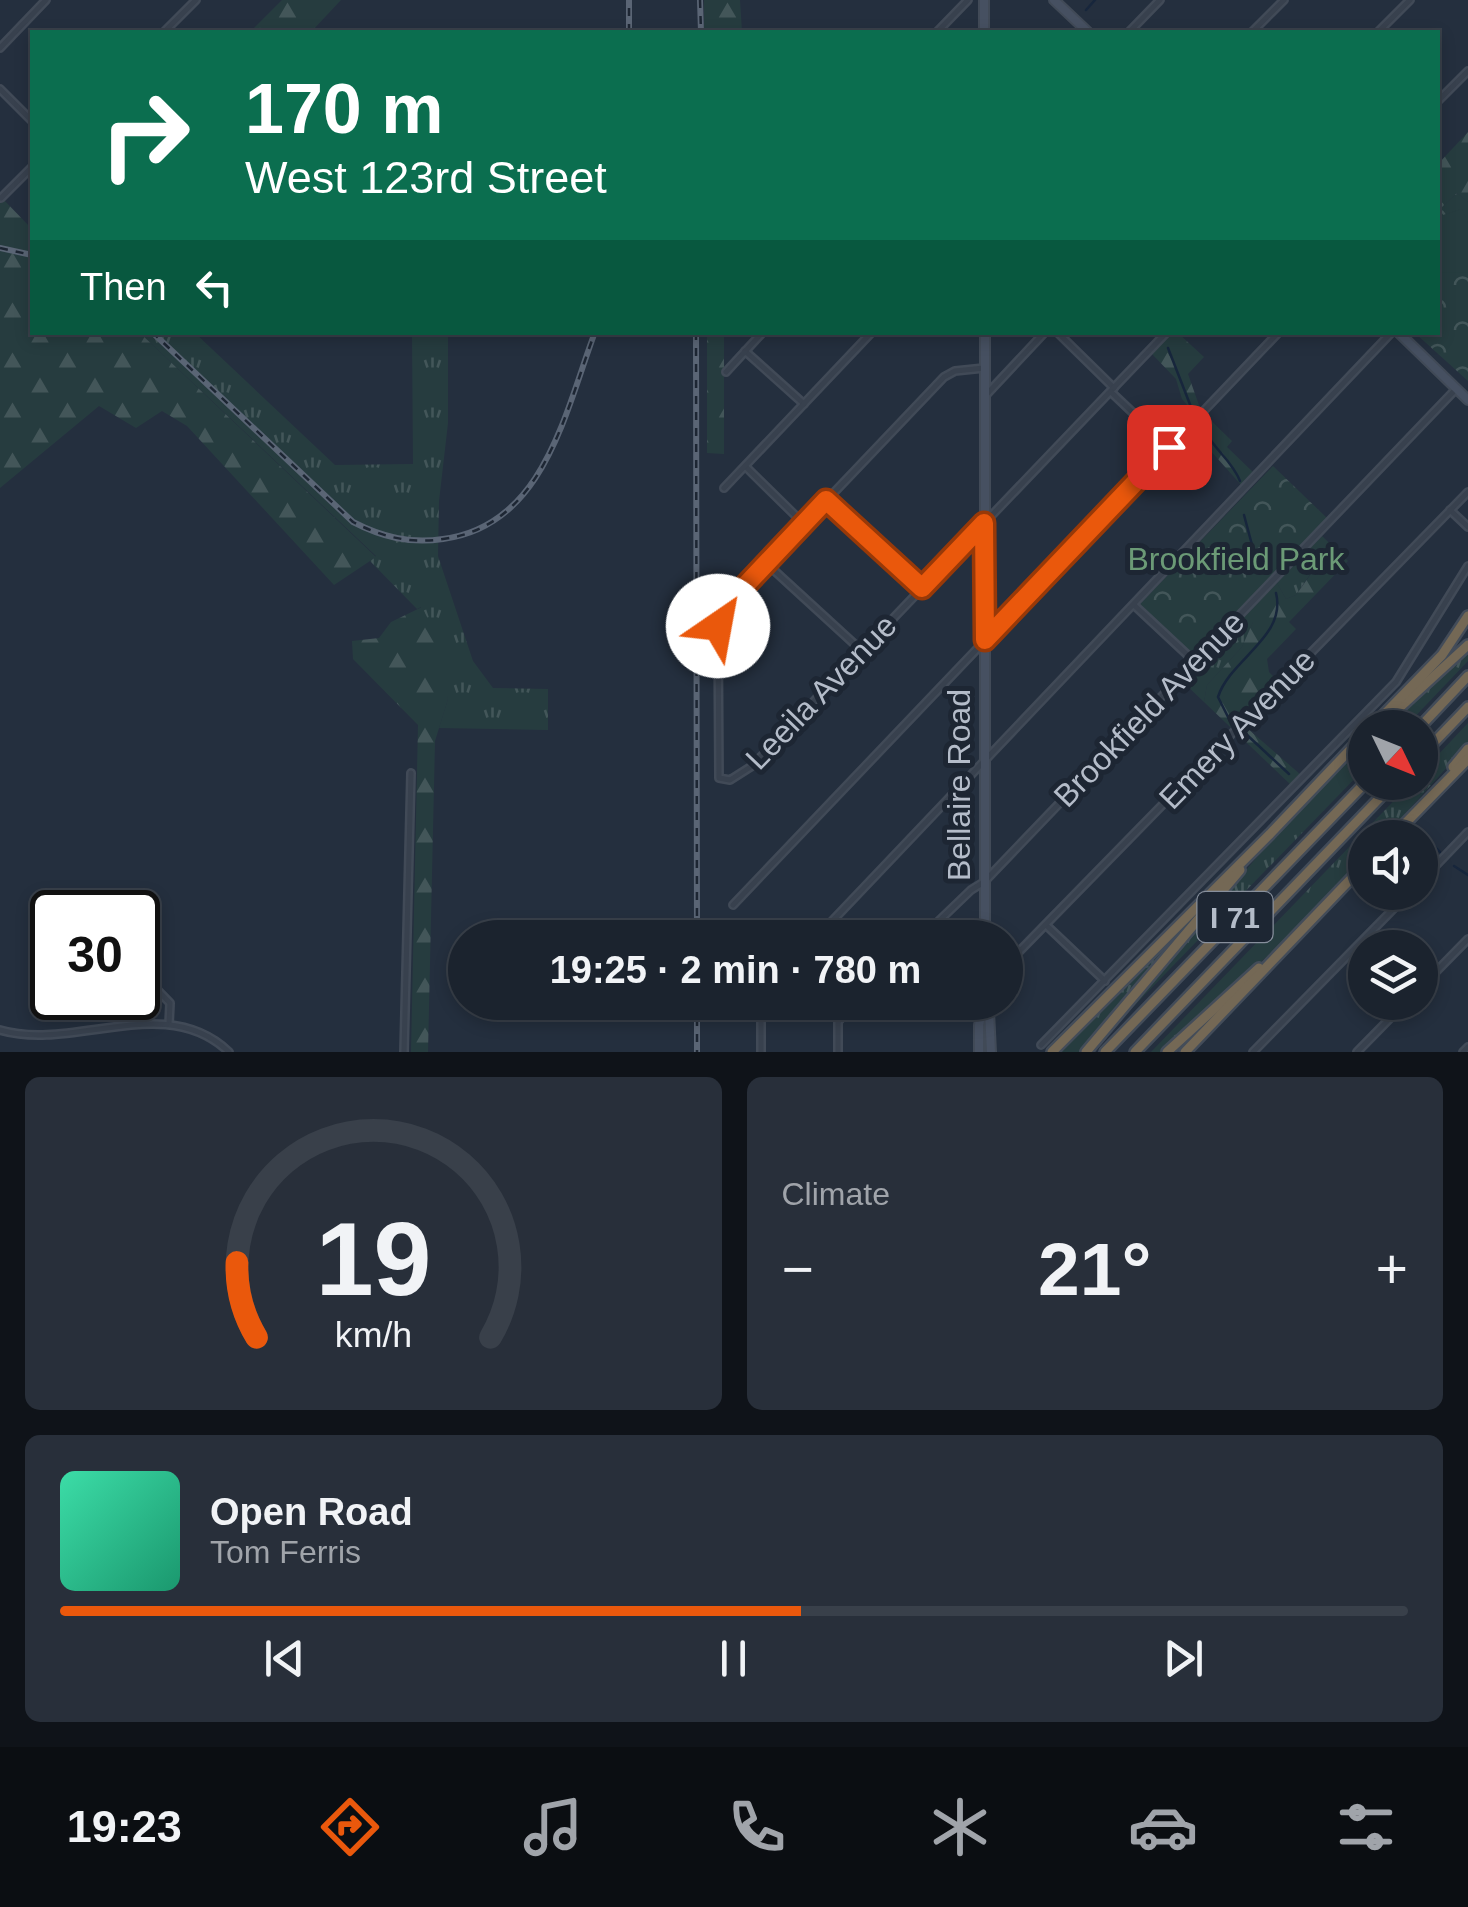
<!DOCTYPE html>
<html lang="en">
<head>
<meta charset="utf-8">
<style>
  :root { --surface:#1b232e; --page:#282f3a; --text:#f1f3f6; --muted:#a0a4aa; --line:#39404a; --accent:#ea580c }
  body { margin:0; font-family:Arial,sans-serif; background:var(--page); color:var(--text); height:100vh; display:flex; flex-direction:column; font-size:38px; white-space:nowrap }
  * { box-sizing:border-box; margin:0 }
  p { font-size:32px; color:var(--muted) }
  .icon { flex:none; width:55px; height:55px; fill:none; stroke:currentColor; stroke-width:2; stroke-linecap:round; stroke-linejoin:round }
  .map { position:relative; height:1052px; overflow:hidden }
  .side { display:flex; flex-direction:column; gap:25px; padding:25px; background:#0f1319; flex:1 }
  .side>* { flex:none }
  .banner { position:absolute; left:30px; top:30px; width:1410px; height:305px; border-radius:0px; box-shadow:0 5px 15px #0003,0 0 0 2px var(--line); background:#0b6e4f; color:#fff; overflow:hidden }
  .needle { width:65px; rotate:133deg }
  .controls { position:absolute; left:1348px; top:710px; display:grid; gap:20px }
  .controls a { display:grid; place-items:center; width:90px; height:90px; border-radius:50%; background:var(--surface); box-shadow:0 5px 15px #0003,0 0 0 2px var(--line); font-size:50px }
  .speed { position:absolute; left:30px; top:890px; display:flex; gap:20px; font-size:50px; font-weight:700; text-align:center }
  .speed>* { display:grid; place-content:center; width:130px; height:130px; border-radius:50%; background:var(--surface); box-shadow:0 5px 15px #0003,0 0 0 2px var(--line); line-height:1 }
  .speed .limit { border:5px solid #111; border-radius:15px; background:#fff; color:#111 }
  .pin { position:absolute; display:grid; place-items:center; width:85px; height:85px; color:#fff; margin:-42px; border-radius:20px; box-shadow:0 5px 15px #0006 }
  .me { position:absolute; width:110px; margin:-55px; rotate:33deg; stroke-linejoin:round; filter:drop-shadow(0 0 8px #0008) }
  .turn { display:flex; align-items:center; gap:35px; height:210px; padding:0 50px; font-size:45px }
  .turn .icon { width:130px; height:130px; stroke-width:2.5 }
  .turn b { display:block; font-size:70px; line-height:85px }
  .then { display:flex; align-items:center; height:95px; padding:0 50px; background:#0003; gap:20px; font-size:38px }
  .big { font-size:75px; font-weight:600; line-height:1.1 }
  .side .widget { flex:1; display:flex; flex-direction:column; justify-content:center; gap:15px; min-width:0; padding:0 35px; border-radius:15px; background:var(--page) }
  .side .dial { align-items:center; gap:0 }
  .dial svg { height:260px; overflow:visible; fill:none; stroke:var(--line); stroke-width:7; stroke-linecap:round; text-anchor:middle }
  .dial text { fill:var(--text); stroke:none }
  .song { display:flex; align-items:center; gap:30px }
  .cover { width:120px; height:120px; border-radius:15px; background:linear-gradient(135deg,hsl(160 70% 55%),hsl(160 70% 35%)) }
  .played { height:10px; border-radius:5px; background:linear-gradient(90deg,var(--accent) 55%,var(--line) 55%) }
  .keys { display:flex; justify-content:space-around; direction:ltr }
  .heat { display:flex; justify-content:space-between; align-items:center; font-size:55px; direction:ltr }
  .side .tiles { flex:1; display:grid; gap:25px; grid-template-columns:1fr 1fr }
  .widget:last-child { grid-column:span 2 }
  .trip { position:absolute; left:448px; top:920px; width:575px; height:100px; border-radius:50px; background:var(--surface); box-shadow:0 5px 15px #0003,0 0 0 2px var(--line); font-weight:600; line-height:100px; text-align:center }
  .tabs { display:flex; height:160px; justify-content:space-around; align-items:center; background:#0b0e12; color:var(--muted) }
  .tabs .icon { width:70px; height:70px }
  .tabs .on { color:var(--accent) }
  .tabs b { font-size:45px; color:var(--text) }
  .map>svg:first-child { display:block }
  .grass { fill:url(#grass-tufts) }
  .forest { fill:url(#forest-firs) }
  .park { fill:url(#park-crowns) }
  .pitch { fill:#263c3f }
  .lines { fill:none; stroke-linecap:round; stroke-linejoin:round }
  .stream { stroke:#17263c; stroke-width:2.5 }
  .street-casing { stroke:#414a57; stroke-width:10 }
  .secondary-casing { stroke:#414a57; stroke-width:12 }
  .highway-casing { stroke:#434c59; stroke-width:14 }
  .street { stroke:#38414e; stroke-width:5 }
  .secondary { stroke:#465061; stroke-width:8 }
  .highway { stroke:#746855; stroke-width:9 }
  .rail-casing { stroke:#5a6575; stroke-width:6 }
  .rail { stroke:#1d2633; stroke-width:2.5; stroke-dasharray:8; stroke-linecap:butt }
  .route-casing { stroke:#983908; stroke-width:25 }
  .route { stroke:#ea580c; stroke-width:18 }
  .labels { text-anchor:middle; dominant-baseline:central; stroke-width:10; stroke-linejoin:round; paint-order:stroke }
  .shield { fill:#1d2633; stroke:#878f9c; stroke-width:2.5 }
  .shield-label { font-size:30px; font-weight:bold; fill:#b4bcc9 }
  .park-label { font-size:32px; fill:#6b9a76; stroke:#1d2633 }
  .street-label { font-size:32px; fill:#b4bcc9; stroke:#1d2633 }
</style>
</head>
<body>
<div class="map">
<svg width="1468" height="1052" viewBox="0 0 1468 1052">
  <defs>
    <pattern id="grass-tufts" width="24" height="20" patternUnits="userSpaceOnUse" patternTransform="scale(2.5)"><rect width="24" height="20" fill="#263c3f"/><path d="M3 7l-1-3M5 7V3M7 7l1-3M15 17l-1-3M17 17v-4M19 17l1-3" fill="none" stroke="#435659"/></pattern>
    <pattern id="forest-firs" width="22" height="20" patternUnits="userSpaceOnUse" patternTransform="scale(2.5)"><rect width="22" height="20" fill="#263c3f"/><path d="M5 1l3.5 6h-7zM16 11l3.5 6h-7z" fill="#435659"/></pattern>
    <pattern id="park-crowns" width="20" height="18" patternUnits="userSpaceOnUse" patternTransform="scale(2.5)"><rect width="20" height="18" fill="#263c3f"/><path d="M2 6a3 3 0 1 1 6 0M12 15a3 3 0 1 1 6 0" fill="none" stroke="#435659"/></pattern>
  </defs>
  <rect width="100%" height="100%" fill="#242f3e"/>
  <g class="grass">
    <path d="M 140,333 L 195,333 L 335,465 L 413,464 L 412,333 L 448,333 L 448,423 L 439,501 L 438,556 L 473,661 L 493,688 L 548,689 L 548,730 L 439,728 L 448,699 L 421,607 L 417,609 L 370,561 L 376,556 Z"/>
    <path d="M 1300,558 L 1313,570 L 1296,595 L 1286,599 L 1277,583 Z"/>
    <path d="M 1253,608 L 1253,622 L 1242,647 L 1207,685 L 1204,702 L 1183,682 Z"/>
    <path d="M 1468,650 L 1468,661 L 1405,727 L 1383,728 Z"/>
    <path d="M 1468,723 L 1468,744 L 1384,837 L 1365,838 L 1365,858 L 1286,939 L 1162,1052 L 1151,1052 L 1411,783 L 1420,782 L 1420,774 Z"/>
    <path d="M 1365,744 L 1365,768 L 1134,1006 L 1132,1005 L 1268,844 Z"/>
    <path d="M 1188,922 L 1080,1052 L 1060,1052 Z"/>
  </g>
  <g class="forest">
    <path d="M 282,0 L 341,0 L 311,32 L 250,32 Z"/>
    <path d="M 704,0 L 740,0 L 742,32 L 704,32 Z"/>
    <path d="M 1468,132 L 1468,202 L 1457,193 L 1438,211 L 1438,164 Z"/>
    <path d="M 0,196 L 32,229 L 32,332 L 140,333 L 376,557 L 334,585 L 187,426 L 162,411 L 136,428 L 99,406 L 0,488 Z"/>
    <path d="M 707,333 L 724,333 L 724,454 L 707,453 Z"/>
    <path d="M 1159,333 L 1178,333 L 1204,357 L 1188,374 L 1201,411 L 1232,441 L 1227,447 L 1255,474 L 1242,486 L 1209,449 L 1189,407 L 1182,399 L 1176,379 L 1152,354 L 1162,343 Z"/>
    <path d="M 1322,536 L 1348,561 L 1289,622 L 1296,629 L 1267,659 L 1269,672 L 1279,682 L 1240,722 L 1301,775 L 1291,785 L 1204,702 L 1207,685 L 1242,647 L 1253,622 L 1253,608 L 1277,583 L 1286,599 L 1296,595 L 1313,571 L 1300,558 Z"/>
    <path d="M 422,607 L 439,641 L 448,699 L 435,741 L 428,1052 L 411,1052 L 418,725 L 353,659 L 352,641 L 379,638 L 391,622 Z"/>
  </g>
  <g class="park">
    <path d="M 1457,193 L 1468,202 L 1468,381 L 1415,333 L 1438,332 L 1438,211 Z"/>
    <path d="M 1273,466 L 1327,518 L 1194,658 L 1139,605 Z"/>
  </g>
  <path class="pitch" d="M 1462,209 L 1468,223 L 1468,273 L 1438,272 L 1438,221 L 1443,215 Z"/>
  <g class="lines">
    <g class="stream">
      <path d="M 1086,10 L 1095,0"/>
      <path d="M 1168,348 L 1191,407"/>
      <path d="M 1204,429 C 1213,449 1232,460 1240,481"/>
      <path d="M 1244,515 L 1259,571"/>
      <path d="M 1230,721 L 1218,697 C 1230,659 1287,637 1276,593"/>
      <path d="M 1246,734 L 1289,774"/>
      <path d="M 1417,828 L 1440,852"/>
      <path d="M 1454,866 L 1468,875"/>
    </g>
    <g class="street-casing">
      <g id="street">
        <path d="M 164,32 L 196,0"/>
        <path d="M 937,32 L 968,0"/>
        <path d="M 1129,32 L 1160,0"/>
        <path d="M 1252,32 L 1284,0"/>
        <path d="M 1378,32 L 1410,0"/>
        <path d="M 0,48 L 46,0"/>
        <path d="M 0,89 L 32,121"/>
        <path d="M 1438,101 L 1468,71"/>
        <path d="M 1,198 L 32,167"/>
        <path d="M 1057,332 L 1114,388"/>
        <path d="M 745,351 L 804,404"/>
        <path d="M 984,368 L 955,371 L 944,377 L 726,606 L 718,627 L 719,778 L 730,780 L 752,766 L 1167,332"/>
        <path d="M 726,372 L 763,332"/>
        <path d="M 1111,392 L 1169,447"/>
        <path d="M 986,395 L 1045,332"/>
        <path d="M 746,467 L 804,524"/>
        <path d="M 724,488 L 872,332"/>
        <path d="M 827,500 L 921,588"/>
        <path d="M 1450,510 L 1468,527"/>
        <path d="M 766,563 L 862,651"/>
        <path d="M 1134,605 L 1194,661"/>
        <path d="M 1420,882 L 1468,832"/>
        <path d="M 733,905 L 1279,332"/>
        <path d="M 1046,925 L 1105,981"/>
        <path d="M 816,938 L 1392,332"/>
        <path d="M 921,938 L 971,890 L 984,882 L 1456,389"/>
        <path d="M 1005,966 L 1468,492"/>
        <path d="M 138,970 L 170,1003 L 169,1024"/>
        <path d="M 1420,988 L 1468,939"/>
        <path d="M 761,1002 L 761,1052"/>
        <path d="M 0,1030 C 74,1052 165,991 229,1052"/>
        <path d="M 1041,1045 L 1396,682 L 1468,566"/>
        <path d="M 404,1052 L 411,773"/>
        <path d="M 838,1052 L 838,1022 L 854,1002"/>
        <path d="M 1253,1052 L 1410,892"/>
        <path d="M 1357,1052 L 1406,1002"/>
        <path d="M 1463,1052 L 1468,1047"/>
      </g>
    </g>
    <g class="secondary-casing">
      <g id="secondary">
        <path d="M 984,0 L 984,32"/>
        <path d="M 1054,0 L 1088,32"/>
        <path d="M 1398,332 L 1468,400"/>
        <path d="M 985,938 L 985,332"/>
        <path d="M 985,1002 L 989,1011 L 991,1052"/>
        <path d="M 979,1052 L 979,1025 L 984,1002"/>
      </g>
    </g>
    <g class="highway-casing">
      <g id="highway">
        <path d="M 1385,721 L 1468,645"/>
        <path d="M 1371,728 L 1442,655 L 1468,616"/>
        <path d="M 1419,728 L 1468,676"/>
        <path d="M 1420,757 L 1468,707"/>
        <path d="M 1453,767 L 1468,749"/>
        <path d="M 1391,838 L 1468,759"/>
        <path d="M 1052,1052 L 1270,834 L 1365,734"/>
        <path d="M 1086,1052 L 1240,870"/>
        <path d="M 1105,1052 L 1366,782"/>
        <path d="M 1135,1052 L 1395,782"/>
        <path d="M 1167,1052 L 1259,968"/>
        <path d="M 1185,1052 L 1365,864"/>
      </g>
    </g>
    <use href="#street" class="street"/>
    <use href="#secondary" class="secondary"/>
    <use href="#highway" class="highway"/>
    <g class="rail-casing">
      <g id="rail">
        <path d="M 700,0 L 701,32"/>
        <path d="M 629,32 L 629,0"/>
        <path d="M 0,248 L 32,255"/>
        <path d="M 152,332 L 353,522 C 382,537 410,544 443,539 C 544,526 565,412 595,332"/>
        <path d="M 696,332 L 697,938"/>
        <path d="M 697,1002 L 697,1052"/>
      </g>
    </g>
    <use href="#rail" class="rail"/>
  </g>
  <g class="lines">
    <g class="route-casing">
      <path id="route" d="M 718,626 L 726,606 L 826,500 L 922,588 L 984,523 L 985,640 L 1169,447"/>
    </g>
    <use href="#route" class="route"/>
  </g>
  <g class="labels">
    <rect class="shield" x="1197.5" y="892" width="75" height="50" rx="8"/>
    <g class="shield-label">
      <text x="1235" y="917">I 71</text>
    </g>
    <g class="park-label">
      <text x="1236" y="559">Brookfield Park</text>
    </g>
    <g class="street-label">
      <text transform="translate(821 692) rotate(-46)">Leeila Avenue</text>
      <text transform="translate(1149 709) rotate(-46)">Brookfield Avenue</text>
      <text transform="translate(1237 729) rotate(-46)">Emery Avenue</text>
      <text transform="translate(959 785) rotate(-90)">Bellaire Road</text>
    </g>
  </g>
</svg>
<div class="controls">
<a><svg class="needle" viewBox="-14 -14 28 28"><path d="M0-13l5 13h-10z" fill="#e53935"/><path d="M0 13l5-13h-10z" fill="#a0a4aa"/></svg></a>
<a><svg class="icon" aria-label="sound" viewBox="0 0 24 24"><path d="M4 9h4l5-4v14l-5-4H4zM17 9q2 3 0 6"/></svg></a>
<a><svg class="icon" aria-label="layers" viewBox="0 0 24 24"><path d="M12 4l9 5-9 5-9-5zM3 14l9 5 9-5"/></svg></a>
</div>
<div class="speed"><div class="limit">30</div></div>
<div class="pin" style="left:1169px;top:447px;background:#d93025"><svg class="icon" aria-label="arrive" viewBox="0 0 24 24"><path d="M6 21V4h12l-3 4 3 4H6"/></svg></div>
<svg class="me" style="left:718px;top:626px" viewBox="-20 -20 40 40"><circle r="19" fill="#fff"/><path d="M0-13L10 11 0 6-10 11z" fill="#ea580c"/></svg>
<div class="trip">19:25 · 2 min · 780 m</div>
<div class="banner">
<div class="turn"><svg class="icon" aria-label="right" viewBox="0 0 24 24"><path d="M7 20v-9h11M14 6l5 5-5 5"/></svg><div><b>170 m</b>West 123rd Street</div></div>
<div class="then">Then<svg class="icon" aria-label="left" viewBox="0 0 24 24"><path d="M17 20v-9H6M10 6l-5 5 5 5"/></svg></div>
</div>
</div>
<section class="side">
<div class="tiles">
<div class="widget dial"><svg viewBox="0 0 100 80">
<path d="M14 69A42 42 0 1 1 86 69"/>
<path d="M14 69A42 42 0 0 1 8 46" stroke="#ea580c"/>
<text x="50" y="56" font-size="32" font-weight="700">19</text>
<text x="50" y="72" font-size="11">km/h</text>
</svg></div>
<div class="widget"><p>Climate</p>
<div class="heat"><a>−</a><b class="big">21°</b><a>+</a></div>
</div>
<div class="widget">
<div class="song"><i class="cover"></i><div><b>Open Road</b><p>Tom Ferris</p></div></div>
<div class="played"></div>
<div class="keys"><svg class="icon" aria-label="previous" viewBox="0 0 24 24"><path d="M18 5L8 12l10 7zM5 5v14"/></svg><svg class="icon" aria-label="pause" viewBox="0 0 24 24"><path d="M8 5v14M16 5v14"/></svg><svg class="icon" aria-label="next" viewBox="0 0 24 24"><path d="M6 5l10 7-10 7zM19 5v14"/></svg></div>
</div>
</div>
</section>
<nav class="tabs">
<b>19:23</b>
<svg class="icon on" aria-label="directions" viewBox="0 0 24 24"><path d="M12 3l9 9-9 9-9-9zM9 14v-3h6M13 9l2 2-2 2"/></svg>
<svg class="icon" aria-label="music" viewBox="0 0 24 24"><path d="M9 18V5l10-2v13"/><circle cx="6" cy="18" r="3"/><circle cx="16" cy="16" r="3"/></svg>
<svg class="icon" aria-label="phone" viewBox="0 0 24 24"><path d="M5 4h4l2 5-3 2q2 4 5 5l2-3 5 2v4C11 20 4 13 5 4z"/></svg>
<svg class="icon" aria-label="climate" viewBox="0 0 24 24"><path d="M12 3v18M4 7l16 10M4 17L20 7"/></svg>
<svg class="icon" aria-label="car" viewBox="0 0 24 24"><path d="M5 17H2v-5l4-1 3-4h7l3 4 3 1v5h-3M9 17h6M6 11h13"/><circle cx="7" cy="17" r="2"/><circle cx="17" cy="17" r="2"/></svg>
<svg class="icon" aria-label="filters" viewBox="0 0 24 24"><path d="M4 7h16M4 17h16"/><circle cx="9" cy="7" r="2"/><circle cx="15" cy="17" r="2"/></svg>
</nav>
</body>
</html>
